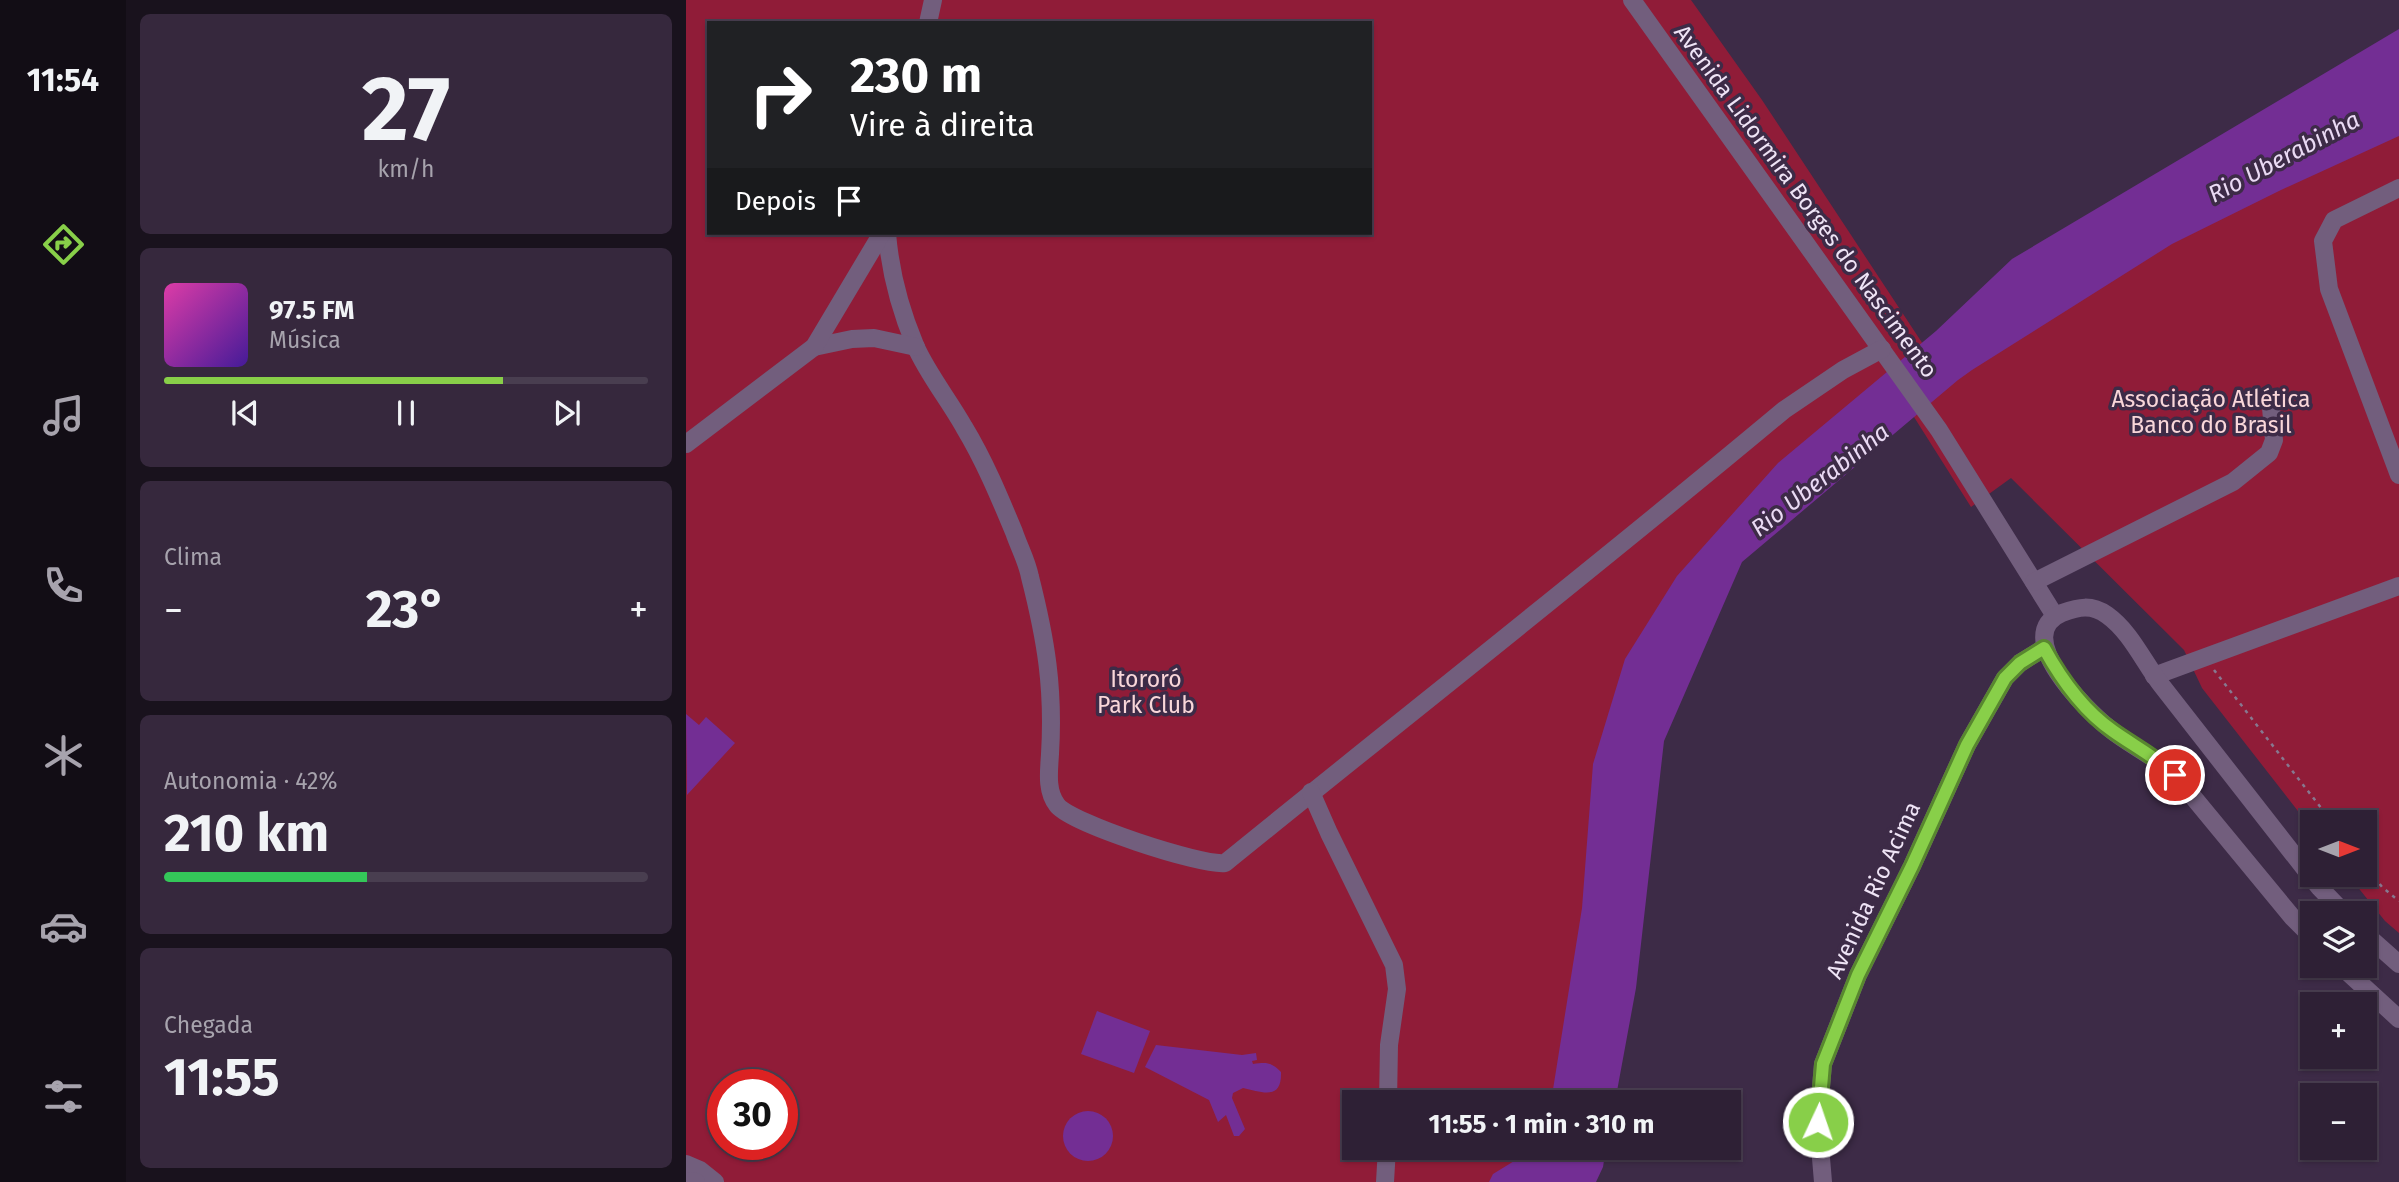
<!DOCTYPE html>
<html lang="pt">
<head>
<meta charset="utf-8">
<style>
  :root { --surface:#2e2035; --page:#36283d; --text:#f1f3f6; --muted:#a7a3ad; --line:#493e50; --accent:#88cf49 }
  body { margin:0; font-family:"Fira Sans",sans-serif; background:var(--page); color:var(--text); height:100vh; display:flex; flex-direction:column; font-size:26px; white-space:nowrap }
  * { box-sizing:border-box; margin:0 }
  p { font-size:23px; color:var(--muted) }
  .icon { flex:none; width:38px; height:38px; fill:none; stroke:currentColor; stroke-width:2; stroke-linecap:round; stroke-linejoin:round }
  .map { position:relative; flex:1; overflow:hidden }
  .panel { display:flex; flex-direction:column; gap:14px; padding:14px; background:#19121d; width:560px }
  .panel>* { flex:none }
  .hud { position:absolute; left:21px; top:21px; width:665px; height:214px; border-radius:0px; box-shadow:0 2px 5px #0004,0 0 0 2px var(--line); background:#202124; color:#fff; overflow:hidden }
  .needle { width:46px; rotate:90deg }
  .buttons { position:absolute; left:1614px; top:810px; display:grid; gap:14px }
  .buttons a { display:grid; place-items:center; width:77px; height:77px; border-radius:0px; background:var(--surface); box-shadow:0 2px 5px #0004,0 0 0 2px var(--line); font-size:35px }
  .speed { position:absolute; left:21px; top:1069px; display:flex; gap:14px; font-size:35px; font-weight:700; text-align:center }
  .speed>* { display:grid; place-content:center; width:91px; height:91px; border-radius:50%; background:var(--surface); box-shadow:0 2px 5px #0004,0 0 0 2px var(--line); line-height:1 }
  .speed .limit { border:10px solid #d22; background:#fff; color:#111 }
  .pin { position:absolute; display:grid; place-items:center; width:60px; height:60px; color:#fff; margin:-30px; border:4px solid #fff; border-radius:50%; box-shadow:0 2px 7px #0007 }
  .me { position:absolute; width:77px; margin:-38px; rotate:3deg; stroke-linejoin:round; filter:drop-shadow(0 0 5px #0008) }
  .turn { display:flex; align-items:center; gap:24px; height:147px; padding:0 28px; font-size:32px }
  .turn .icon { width:91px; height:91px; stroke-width:2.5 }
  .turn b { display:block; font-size:49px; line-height:60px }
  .then { display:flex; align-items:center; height:66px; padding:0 28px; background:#0003; gap:14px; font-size:26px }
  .big { font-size:52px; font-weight:700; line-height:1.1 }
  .panel .widget { flex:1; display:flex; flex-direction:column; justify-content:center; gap:10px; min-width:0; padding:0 24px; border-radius:10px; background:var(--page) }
  .panel .dial { align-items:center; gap:0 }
  .dial b { font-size:91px; line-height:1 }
  .song { display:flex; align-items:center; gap:21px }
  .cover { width:84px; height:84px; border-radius:10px; background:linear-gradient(135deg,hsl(320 70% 55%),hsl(260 70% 35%)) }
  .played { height:7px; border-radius:4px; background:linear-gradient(90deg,var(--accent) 70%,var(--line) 70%) }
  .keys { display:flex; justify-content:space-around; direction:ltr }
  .heat { display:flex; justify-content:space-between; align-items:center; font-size:38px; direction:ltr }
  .charge { height:10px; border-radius:5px; background:linear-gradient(90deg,#34c759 42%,var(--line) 0) }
  .trip { position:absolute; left:656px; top:1090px; width:399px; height:70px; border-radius:0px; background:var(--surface); box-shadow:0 2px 5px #0004,0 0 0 2px var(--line); font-weight:700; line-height:70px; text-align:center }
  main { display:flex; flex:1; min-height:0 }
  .menu { display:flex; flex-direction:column; width:126px; justify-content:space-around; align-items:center; background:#120d15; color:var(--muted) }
  .menu .icon { width:49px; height:49px }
  .menu .current { color:var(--accent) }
  .menu b { font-size:32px; color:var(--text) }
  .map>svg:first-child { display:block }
  .green { fill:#901c38; fill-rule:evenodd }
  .water { fill:#732e94 }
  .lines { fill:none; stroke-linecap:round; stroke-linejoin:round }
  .path { stroke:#87788f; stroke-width:2.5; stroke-dasharray:3.5 5; stroke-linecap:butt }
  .minor { stroke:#725e7d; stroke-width:18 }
  .route-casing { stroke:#58872f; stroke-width:18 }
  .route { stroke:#88cf49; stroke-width:12 }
  .labels { text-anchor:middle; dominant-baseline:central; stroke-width:7; stroke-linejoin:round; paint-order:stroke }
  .street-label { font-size:23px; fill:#efe4f6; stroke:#3d2b47 }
  .park-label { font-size:23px; fill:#f9d6d9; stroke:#3d2b47 }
  .water-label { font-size:24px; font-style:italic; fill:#eadaf4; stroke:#3d2b47 }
</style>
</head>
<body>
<main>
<nav class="menu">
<b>11:54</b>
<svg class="icon current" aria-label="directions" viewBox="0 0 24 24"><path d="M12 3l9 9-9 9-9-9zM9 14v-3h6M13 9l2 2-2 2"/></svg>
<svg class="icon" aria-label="music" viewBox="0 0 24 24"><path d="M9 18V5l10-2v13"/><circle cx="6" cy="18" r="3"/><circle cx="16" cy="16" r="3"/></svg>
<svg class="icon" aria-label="phone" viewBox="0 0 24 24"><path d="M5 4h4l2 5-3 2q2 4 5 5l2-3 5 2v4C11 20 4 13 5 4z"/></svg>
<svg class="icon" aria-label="climate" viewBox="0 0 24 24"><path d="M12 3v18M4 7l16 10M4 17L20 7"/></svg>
<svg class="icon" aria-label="car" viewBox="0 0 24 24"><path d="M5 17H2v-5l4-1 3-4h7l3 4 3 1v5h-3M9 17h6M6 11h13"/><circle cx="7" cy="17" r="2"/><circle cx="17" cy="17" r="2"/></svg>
<svg class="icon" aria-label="filters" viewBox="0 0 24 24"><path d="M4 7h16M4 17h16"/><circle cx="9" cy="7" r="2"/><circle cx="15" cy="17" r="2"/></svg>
</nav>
<section class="panel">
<div class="widget dial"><b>27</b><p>km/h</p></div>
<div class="widget">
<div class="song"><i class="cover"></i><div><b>97.5 FM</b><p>Música</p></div></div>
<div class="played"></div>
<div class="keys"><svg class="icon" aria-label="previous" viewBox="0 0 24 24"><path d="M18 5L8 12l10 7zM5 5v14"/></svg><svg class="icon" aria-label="pause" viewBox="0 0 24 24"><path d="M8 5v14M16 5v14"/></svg><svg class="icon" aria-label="next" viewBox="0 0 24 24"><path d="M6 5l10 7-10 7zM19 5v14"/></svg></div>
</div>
<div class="widget"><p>Clima</p>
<div class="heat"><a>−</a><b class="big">23°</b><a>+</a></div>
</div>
<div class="widget"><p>Autonomia · 42%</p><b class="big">210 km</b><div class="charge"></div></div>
<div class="widget"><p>Chegada</p><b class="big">11:55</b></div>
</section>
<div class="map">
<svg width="1713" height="1182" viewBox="0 0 1713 1182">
  <rect width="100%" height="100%" fill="#3d2b47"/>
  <path class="green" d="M 0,0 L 1005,0 L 1076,100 L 1258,376 L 1713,96 L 1713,933 L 1699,921 L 1662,875 L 1678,875 L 1678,822 L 1626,822 L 1626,829 L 1516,688 L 1498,650 L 1325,478 L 1285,507 L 1221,406 L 1026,558 L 882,1102 L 668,1102 L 668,1148 L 875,1148 L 865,1182 L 0,1182 ZM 23,23 L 684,23 L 684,233 L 23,233 ZM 37,1085 L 96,1085 L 96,1144 L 37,1144 Z"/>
  <g class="water">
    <path d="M 1713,29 L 1713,136 L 1595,190 L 1486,244 L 1286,370 L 1272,380 L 1056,562 L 978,741 L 950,988 L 929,1102 L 865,1102 L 896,908 L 907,764 L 939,659 L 991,576 L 1092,463 L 1250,331 L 1326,259 Z"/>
    <path d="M 0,714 L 13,725 L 20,717 L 49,743 L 1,795 Z"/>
    <path d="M 411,1011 L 464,1031 L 448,1073 L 395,1054 Z"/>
    <path d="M 470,1045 L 556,1055 L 570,1053 L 571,1060 L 566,1061 L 567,1064 C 581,1062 585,1062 595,1072 C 596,1101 576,1092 557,1088 L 547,1093 L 546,1098 L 559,1129 L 553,1136 L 548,1136 L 540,1115 L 532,1122 L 523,1100 L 459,1067 Z"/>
    <circle cx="402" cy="1136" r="25"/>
    <path d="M 845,1148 L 920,1148 L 917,1167 L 910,1182 L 803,1182 L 807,1174 L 843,1152 Z"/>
  </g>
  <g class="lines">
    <g class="path">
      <path d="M 1528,670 L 1646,822"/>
      <path d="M 1678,864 L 1696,887 L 1713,901"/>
    </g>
    <g class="minor">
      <path d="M 946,0 L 1253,430 L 1369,616"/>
      <path d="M 242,23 L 247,0"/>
      <path d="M 1713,188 L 1648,220 L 1637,241 L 1643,289 L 1713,475"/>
      <path d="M 201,233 C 204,271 214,309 229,345 C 241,373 263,400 278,427 C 298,460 313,496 328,532 C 333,547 341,561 344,577 C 360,640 368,688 364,754 C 363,771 360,791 371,805 C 384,823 515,866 539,863 C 725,712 914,564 1098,410 L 1157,370 L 1196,349"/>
      <path d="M 128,347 L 166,339 L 188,338 L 230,347"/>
      <path d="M 0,444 L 128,347 L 196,233"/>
      <path d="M 1348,582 L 1547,482 L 1583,453 L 1588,440 L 1585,408"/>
      <path d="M 1468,676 L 1713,586"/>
      <path d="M 625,792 L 643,833 L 708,965 L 711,989 L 703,1045 L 702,1102"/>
      <path d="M 1678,933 L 1713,964"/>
      <path d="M 1626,937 L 1607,918 L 1489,775 C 1469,756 1445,746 1424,729 C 1400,710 1324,635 1376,613 C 1393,607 1405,604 1421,615 C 1445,632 1458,663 1476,686 C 1528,753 1580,820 1633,887 L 1659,914"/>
      <path d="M 1655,966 L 1713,1019"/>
      <path d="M 0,1164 L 14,1170 L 29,1182"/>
      <path d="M 0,1181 L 10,1182"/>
      <path d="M 699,1182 L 701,1148"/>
      <path d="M 1137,1182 L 1132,1122 L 1137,1064 L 1172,975 L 1226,866 L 1281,745 L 1319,678 L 1334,663 L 1358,648"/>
    </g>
  </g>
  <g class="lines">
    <g class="route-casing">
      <path id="route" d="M 1132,1122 L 1137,1064 L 1172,975 L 1226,866 L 1281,745 L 1319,678 L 1334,663 L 1358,648 C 1375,679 1398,711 1427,731 C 1448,746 1470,757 1489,775"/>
    </g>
    <use href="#route" class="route"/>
  </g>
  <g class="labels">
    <g class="street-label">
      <text transform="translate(1120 201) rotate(54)">Avenida Lidormira Borges do Nascimento</text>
      <text transform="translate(1187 890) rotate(-65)">Avenida Rio Acima</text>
    </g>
    <g class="park-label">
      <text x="1525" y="399">Associação Atlética<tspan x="1525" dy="26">Banco do Brasil</tspan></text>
      <text x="460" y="679">Itororó<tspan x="460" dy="26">Park Club</tspan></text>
    </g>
    <g class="water-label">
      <text transform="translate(1598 157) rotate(-28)">Rio Uberabinha</text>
      <text transform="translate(1134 480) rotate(-38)">Rio Uberabinha</text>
    </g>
  </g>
</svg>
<div class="buttons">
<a><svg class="needle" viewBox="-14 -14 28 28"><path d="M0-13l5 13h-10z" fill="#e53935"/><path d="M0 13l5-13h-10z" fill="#a7a3ad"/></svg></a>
<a><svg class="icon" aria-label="layers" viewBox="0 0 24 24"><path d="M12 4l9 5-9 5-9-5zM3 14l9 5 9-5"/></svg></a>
<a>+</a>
<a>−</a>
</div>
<div class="speed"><div class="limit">30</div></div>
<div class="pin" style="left:1489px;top:775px;background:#d93025"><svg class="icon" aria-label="arrive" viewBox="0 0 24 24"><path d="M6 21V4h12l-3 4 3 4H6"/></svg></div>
<svg class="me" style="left:1132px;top:1122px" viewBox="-20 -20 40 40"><circle r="17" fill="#88cf49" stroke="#fff" stroke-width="3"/><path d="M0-11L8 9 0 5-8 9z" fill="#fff"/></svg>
<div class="trip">11:55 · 1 min · 310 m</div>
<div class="hud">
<div class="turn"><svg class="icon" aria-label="right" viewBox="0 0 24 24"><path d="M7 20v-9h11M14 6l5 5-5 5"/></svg><div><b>230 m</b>Vire à direita</div></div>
<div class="then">Depois<svg class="icon" aria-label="arrive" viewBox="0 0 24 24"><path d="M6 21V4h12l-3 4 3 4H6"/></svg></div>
</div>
</div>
</main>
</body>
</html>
